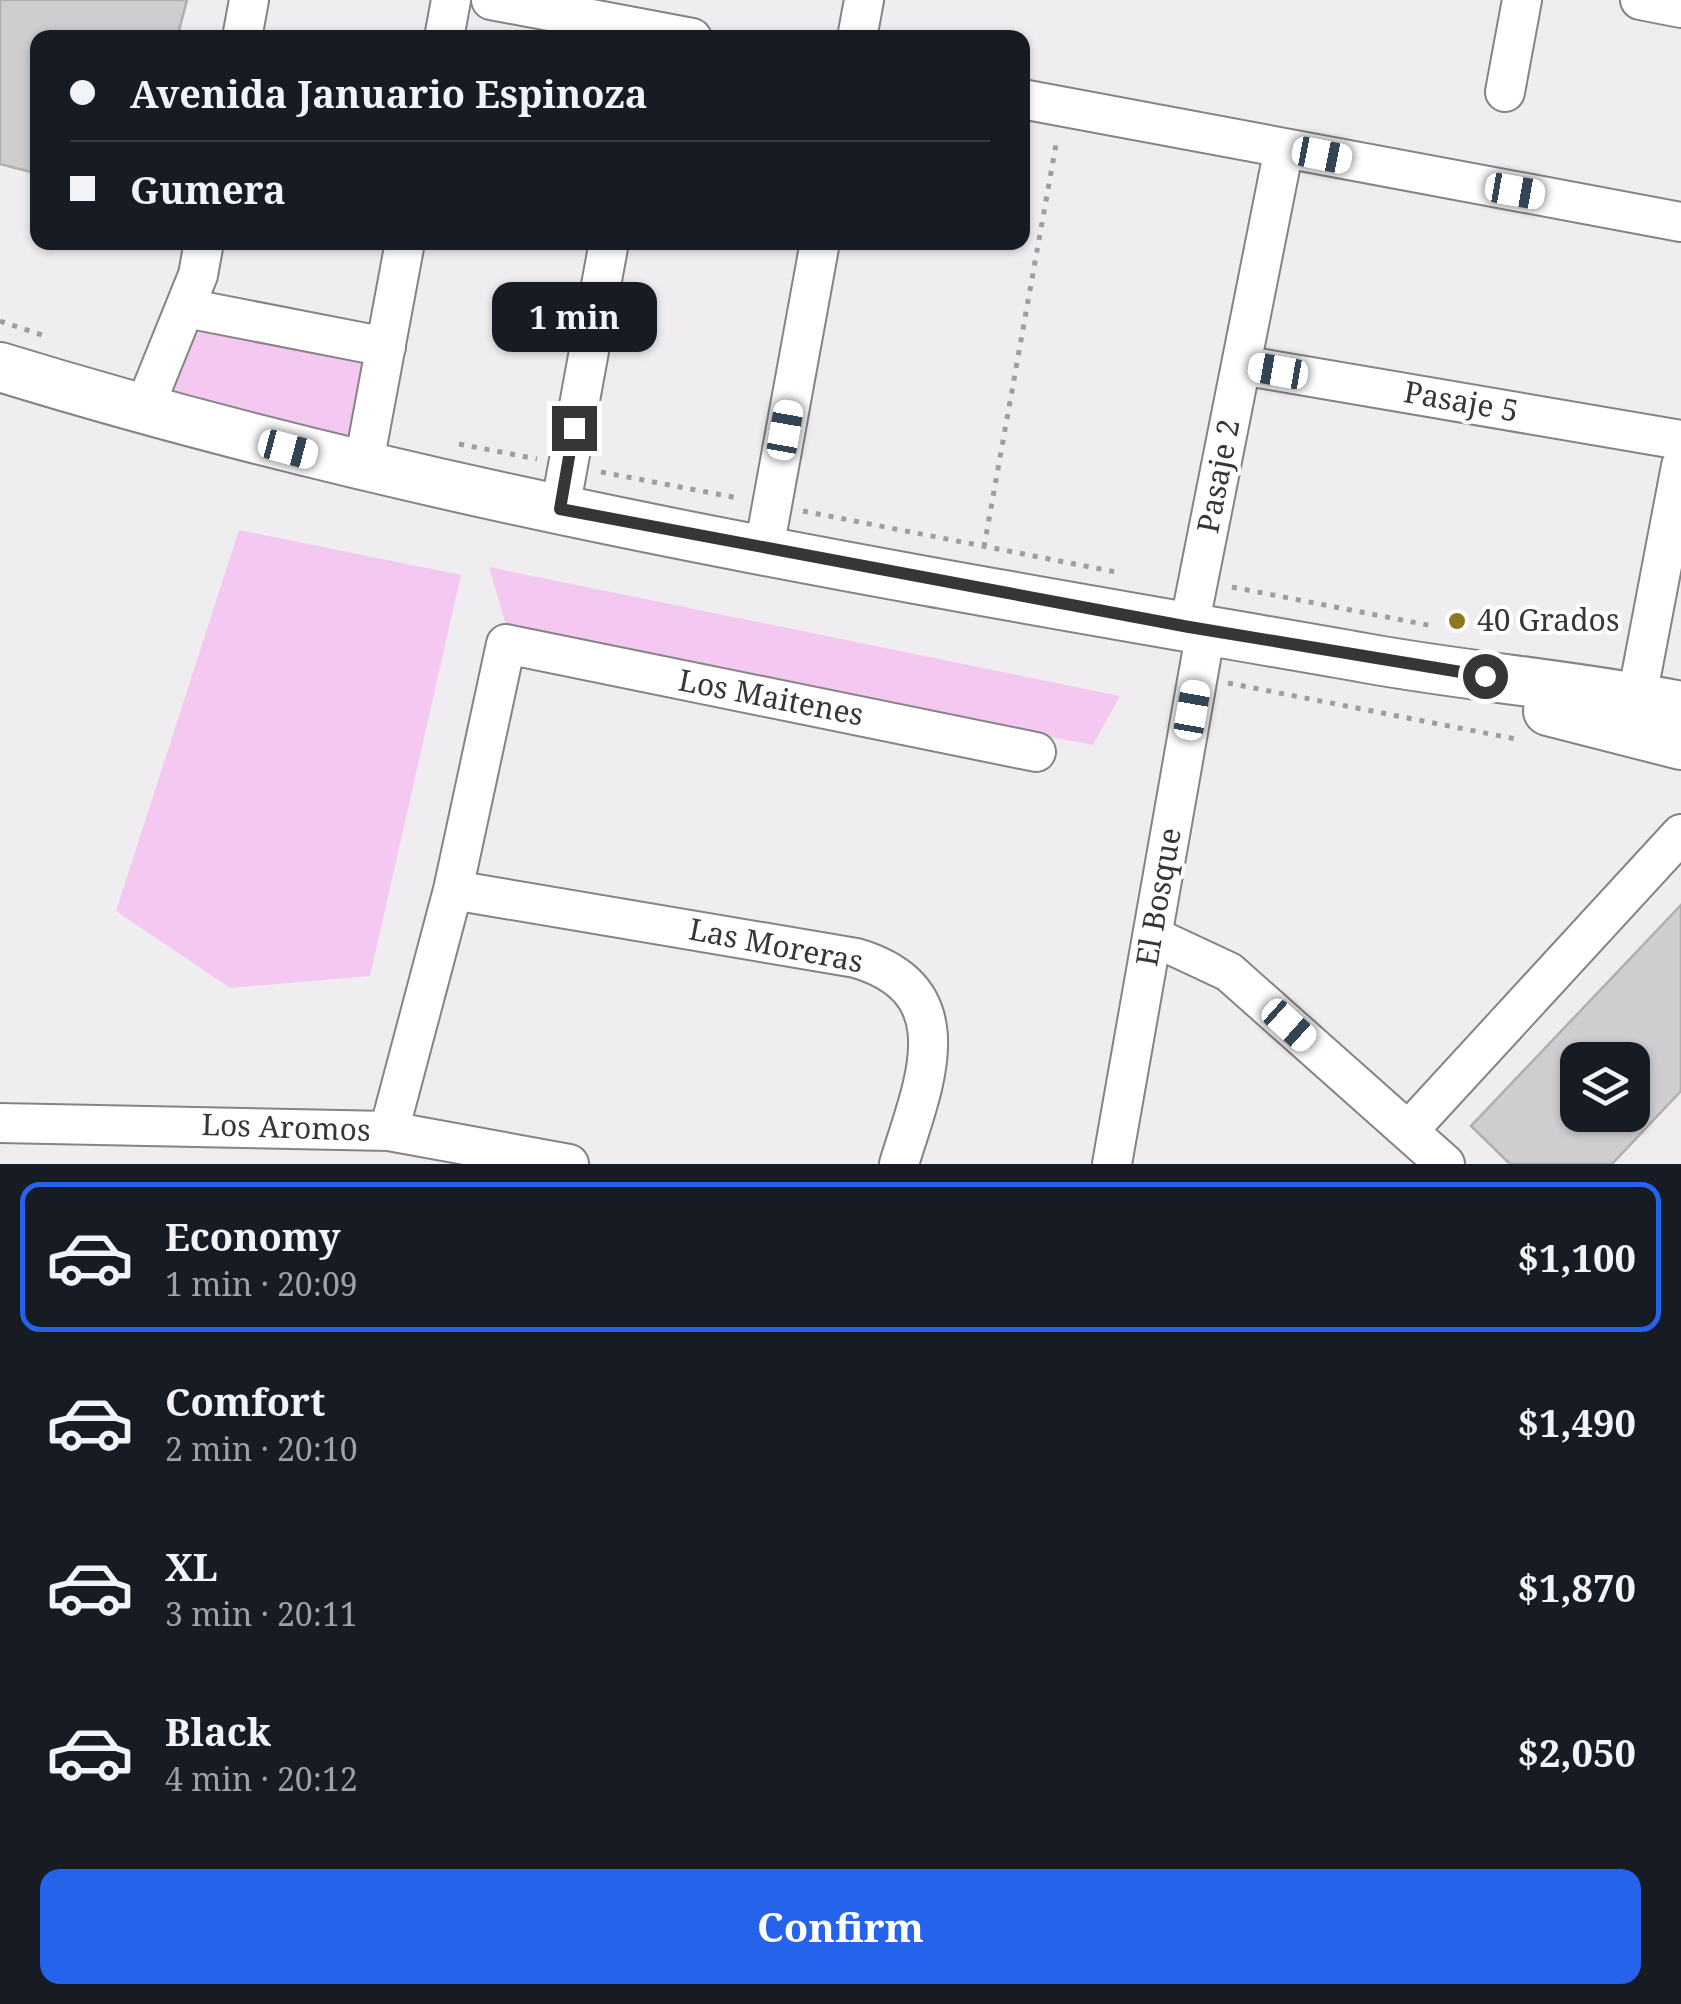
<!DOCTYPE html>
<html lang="en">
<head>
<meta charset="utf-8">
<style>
	body { margin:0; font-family:"Noto Serif",serif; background:#20242c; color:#f1f3f6; height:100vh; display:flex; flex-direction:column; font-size:38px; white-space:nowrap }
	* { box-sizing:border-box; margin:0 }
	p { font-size:32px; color:#9ea1a6 }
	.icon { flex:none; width:55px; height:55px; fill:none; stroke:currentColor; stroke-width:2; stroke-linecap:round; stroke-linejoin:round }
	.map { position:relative; height:1164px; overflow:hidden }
	.drawer { display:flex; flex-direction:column; background:#171b24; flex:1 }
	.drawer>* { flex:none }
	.banner { position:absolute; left:30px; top:30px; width:1000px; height:220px; border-radius:20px; box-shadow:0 2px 8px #0004; display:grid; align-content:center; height:220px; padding:0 40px; background:#171b24 }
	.controls { position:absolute; left:1560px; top:1042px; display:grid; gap:20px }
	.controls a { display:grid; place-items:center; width:90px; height:90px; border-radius:20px; background:#171b24; box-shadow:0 2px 8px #0004; font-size:50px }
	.end { position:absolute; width:45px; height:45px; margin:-22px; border:12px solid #373637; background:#fff; box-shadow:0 0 0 5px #fff }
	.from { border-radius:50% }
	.bubble { position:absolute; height:70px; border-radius:20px; background:#171b24; box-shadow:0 2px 8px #0004; font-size:32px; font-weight:700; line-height:70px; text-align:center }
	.car { position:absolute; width:30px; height:60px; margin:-30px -15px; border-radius:12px; box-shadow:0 0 8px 2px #0007; background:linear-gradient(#fff 24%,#345 0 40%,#fff 0 76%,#345 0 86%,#fff 0) }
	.banner b { display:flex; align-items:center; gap:35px; height:95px; font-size:38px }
	.banner b+b { border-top:2px solid #363941 }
	.banner i { width:25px; height:25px; background:#f1f3f6 }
	ul { padding:18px 0 0; list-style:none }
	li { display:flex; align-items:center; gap:30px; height:150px; margin:0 20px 15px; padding:0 20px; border:5px solid transparent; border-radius:20px }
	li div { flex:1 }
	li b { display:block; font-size:38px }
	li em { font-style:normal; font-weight:700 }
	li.current { border-color:#2563eb }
	li>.icon { width:90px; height:90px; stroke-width:1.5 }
	.button { display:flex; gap:20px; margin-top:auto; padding:20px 40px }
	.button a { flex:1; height:115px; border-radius:20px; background:#2563eb; color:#fff; font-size:40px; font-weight:700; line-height:115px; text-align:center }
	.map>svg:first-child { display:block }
</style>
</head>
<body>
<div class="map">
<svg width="1681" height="1164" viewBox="0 0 1681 1164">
	<rect width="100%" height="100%" fill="#efedef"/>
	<path fill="#f5c8f1" d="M193 316 376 355 351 455 153 403Z
		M239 530 461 575 370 976 230 988 116 911Z
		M489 567 1120 696 1093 745 508 632Z"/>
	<path fill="#cfcdcf" stroke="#b1aeb0" stroke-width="2.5" fill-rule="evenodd" d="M0 0H187L177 38H38V174L0 164Z
		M1681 905V1091L1612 1164H1510L1471 1126ZM1578 1060H1632V1115H1578Z"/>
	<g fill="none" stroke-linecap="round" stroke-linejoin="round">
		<defs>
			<path id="minor" d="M491 0 692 38
				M1640 0 1681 8
				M242 38 249 0
				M444 38 451 0
				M857 38 864 0
				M1505 92 1522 0
				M1022 99 1681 222
				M186 308 386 347
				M1241 365 1681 440
				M143 411 198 275 204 242
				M363 468 405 242
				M560 509 609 242
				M764 549 820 242
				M1189 627 1284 148
				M1637 697 1681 466
				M453 890 856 958C967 991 923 1085 899 1164
				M1152 936 1229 972 1445 1164
				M0 1123 389 1131 569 1164
				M389 1131 453 890 506 644 1036 752
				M1408 1131 1681 834
				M1112 1164 1206 630"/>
			<path id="major" d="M0 367C445 504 907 578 1365 658 1470 677 1577 685 1681 706
				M1548 711 1681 745"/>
		</defs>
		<use href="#minor" stroke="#858385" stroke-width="42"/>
		<use href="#major" stroke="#858385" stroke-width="52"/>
		<path stroke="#9f9d9f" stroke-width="5" stroke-dasharray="5 8" stroke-linecap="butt" d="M0 321 42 335
			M459 444 537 459
			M601 472 738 498
			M803 511 1116 572
			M984 547 1057 139
			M1232 587 1433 626
			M1228 683 1521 740"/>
		<use href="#minor" stroke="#fff" stroke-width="38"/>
		<use href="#major" stroke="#fff" stroke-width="48"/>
	</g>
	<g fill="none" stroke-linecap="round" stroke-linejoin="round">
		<path stroke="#373637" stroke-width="12" d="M574 428 560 509 1189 627 1485 676"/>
	</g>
	<circle fill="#8b791e" stroke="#fff" stroke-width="4" cx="1457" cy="621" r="10"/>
	<g text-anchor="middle" stroke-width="8" stroke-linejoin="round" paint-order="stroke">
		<g font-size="30" fill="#373637" stroke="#fff">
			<text transform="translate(1461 402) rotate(10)" y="10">Pasaje 5</text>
			<text transform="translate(1219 476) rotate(-79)" y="10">Pasaje 2</text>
			<text transform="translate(771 698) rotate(11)" y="10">Los Maitenes</text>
			<text transform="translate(1159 897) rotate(-80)" y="10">El Bosque</text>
			<text transform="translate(776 946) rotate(11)" y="10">Las Moreras</text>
			<text transform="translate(286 1128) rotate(2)" y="10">Los Aromos</text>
		</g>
		<g font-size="30" fill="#373637" stroke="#fff" text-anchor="start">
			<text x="1477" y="631">40 Grados</text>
		</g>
	</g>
</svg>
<div class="controls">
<a><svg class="icon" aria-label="layers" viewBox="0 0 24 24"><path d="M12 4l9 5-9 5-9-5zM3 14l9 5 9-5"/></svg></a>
</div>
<i class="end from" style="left:1485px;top:676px"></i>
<i class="end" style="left:574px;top:428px"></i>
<div class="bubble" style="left:492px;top:282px;width:165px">1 min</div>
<i class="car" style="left:1322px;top:155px;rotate:101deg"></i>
<i class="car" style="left:1515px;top:191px;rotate:100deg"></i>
<i class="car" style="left:1278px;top:371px;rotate:280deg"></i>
<i class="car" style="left:785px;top:430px;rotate:10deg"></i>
<i class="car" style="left:288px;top:449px;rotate:105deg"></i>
<i class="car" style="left:1192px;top:710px;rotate:10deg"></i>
<i class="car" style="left:1289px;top:1025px;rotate:132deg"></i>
<div class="banner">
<b><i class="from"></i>Avenida Januario Espinoza</b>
<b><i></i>Gumera</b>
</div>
</div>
<section class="drawer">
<ul>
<li class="current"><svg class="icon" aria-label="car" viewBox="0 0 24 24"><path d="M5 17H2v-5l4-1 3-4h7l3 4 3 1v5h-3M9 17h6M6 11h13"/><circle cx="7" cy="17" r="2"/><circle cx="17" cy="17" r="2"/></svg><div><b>Economy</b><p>1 min · 20:09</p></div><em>$1,100</em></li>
<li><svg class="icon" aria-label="car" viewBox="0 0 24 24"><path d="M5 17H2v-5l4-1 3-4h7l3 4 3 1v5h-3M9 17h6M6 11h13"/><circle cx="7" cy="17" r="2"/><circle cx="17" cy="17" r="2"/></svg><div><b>Comfort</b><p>2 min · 20:10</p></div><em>$1,490</em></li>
<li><svg class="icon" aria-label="car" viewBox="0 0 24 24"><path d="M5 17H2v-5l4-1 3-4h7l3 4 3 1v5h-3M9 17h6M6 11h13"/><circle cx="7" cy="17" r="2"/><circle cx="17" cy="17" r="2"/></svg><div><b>XL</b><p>3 min · 20:11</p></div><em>$1,870</em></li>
<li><svg class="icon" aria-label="car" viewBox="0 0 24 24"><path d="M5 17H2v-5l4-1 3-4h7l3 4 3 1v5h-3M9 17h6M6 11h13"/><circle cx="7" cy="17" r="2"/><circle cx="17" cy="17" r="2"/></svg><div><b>Black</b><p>4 min · 20:12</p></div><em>$2,050</em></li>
</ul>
<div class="button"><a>Confirm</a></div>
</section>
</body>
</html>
